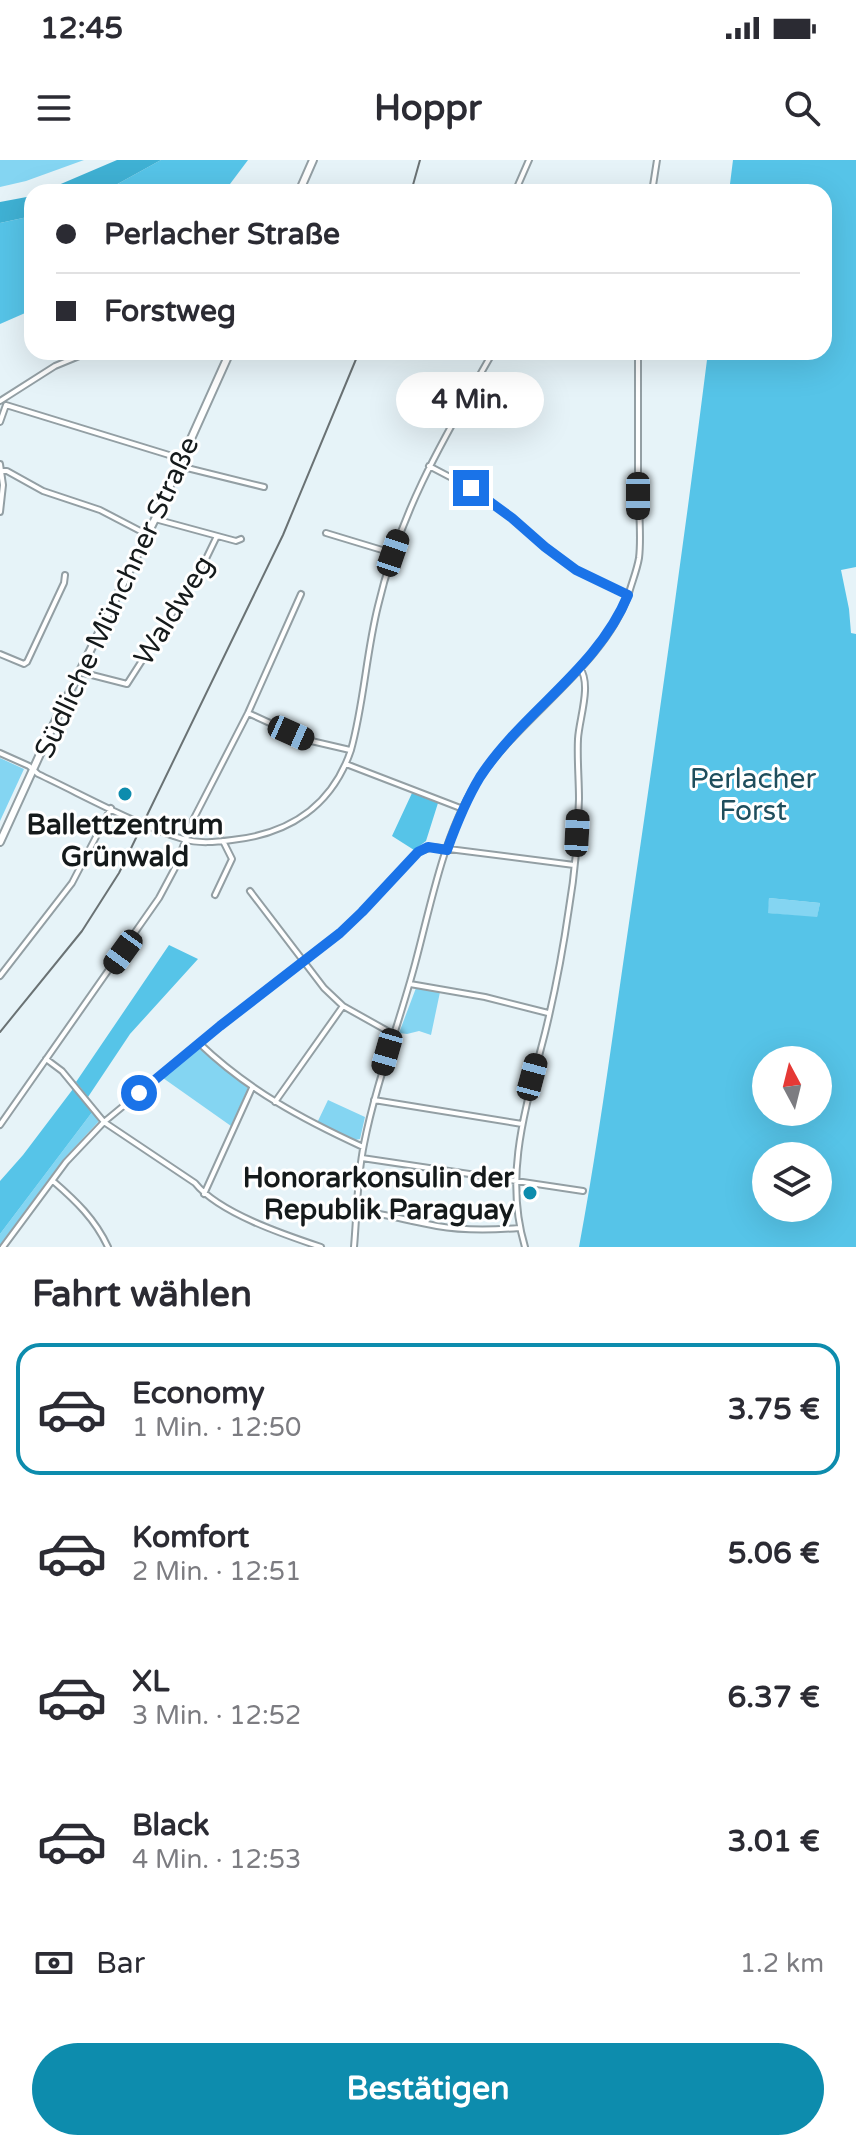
<!DOCTYPE html>
<html lang="de">
<head>
<meta charset="utf-8">
<style>
	body { margin:0; font-family:"Varela Round",sans-serif; background:#f2f2f3; color:#2b2b33; height:100vh; display:flex; flex-direction:column; font-size:30px; white-space:nowrap }
	* { box-sizing:border-box; margin:0 }
	p { font-size:26px; color:#7c7c81 }
	.icon { flex:none; width:44px; height:44px; fill:none; stroke:currentColor; stroke-width:2; stroke-linecap:round; stroke-linejoin:round }
	.map { position:relative; height:1087px; overflow:hidden }
	.side { display:flex; flex-direction:column; background:#fff; flex:1 }
	.side>* { flex:none }
	.top-card { position:absolute; left:24px; top:24px; width:808px; height:176px; border-radius:24px; box-shadow:0 8px 32px #0002; display:grid; align-content:center; height:176px; padding:0 32px; background:#fff }
	.needle { width:52px; rotate:353deg }
	.fabs { position:absolute; left:752px; top:886px; display:grid; gap:16px }
	.fabs a { display:grid; place-items:center; width:80px; height:80px; border-radius:50%; background:#fff; box-shadow:0 8px 32px #0002; font-size:40px }
	.end { position:absolute; width:36px; height:36px; margin:-18px; border:10px solid #1a73e8; background:#fff; box-shadow:0 0 0 4px #fff }
	.from { border-radius:50% }
	.bubble { position:absolute; height:56px; border-radius:28px; background:#fff; box-shadow:0 8px 32px #0002; font-size:26px; font-weight:700; line-height:56px; text-align:center }
	.car { position:absolute; width:24px; height:48px; margin:-24px -12px; border-radius:10px; box-shadow:0 0 6px 2px #0007; background:linear-gradient(#222 24%,#8ab4d8 0 40%,#222 0 76%,#8ab4d8 0 86%,#222 0) }
	.top-card b { display:flex; align-items:center; gap:28px; height:76px; font-size:30px }
	.top-card b+b { border-top:2px solid #e1e1e2 }
	.top-card i { width:20px; height:20px; background:#2b2b33 }
	ul { padding:0; list-style:none }
	li { display:flex; align-items:center; gap:24px; height:132px; margin:0 16px 12px; padding:0 16px; border:4px solid transparent; border-radius:24px }
	li div { flex:1 }
	li b { display:block; font-size:30px }
	li em { font-style:normal; font-weight:700 }
	li.on { border-color:#0d8cad }
	li>.icon { width:72px; height:72px; stroke-width:1.5 }
	h2 { padding:0 32px; font-size:36px; line-height:96px }
	.pay { display:flex; align-items:center; gap:20px; height:88px; padding:0 32px; font-size:30px }
	.pay p { margin-inline-start:auto }
	.primary-button { display:flex; gap:16px; margin-top:auto; padding:16px 32px }
	.primary-button a { flex:1; height:92px; border-radius:48px; background:#0d8cad; color:#fff; font-size:32px; font-weight:700; line-height:92px; text-align:center }
	.status { display:flex; justify-content:space-between; align-items:center; height:56px; padding:0 40px; background:#fff; direction:ltr }
	.status svg { height:22px; fill:currentColor }
	header { display:flex; justify-content:space-between; align-items:center; height:104px; padding:0 32px; background:#fff; font-size:36px; font-weight:700 }
	.map>svg:first-child { display:block }
</style>
</head>
<body>
<div class="status"><b>12:45</b><svg viewBox="0 0 49 12"><path d="M0 12V9h3v3zM5 12V6h3v6zM10 12V3h3v9zM15 12V0h3v12zM26 1h20v11H26zM47 4h2v5h-2z"/></svg></div>
<header><svg class="icon" aria-label="menu" viewBox="0 0 24 24"><path d="M4 6h16M4 12h16M4 18h16"/></svg>Hoppr<svg class="icon" aria-label="search" viewBox="0 0 24 24"><circle cx="10" cy="10" r="6"/><path d="M15 15l6 6"/></svg></header>
<div class="map">
<svg width="856" height="1087" viewBox="0 0 856 1087">
	<rect width="100%" height="100%" fill="#e6f3f8"/>
	<path fill="#84d5f2" d="M0 0H84L26 21 0 27Z
		M0 598 24 609 0 661Z
		M769 738 820 743 817 758 767 753Z
		M416 828 440 832 431 875 419 871 407 874 399 873Z
		M200 888 248 928 231 966 163 918Z
		M328 940 365 957 360 979 355 980 317 963Z
		M93 951 100 960 63 1000 0 1085V1074Z"/>
	<path fill="#56c4e8" fill-rule="evenodd" d="M161 0H248L224 32H103Z
		M733 0H856V407L841 410 849 449 851 473 856 474V1087H579C599 980 613 871 629 763 657 573 684 383 708 192H824V32H729ZM769 738 820 743 817 757 768 753ZM766 900H818V952H766ZM766 996H818V1048H766Z
		M32 56V150L0 164V63Z
		M412 633 438 643 426 681 414 690 392 676Z
		M169 785 198 799 130 874 88 937 76 922Z
		M73 929 93 951 0 1074V1021L23 995Z"/>
	<path fill="#3fb1d4" d="M117 0H161L103 32H42Z
		M32 36V56L0 63V42Z"/>
	<g fill="none" stroke-linecap="round" stroke-linejoin="round">
		<defs>
			<path id="street" d="M515 32 529 0
				M652 32 657 0
				M0 241 55 206 89 192
				M6 245 182 299
				M0 262 6 245
				M0 304 3 325 0 352
				M179 306 264 327
				M429 306 471 328 512 358 545 387 576 410 628 435
				M1 311H7L43 331 100 350 148 375
				M155 359 236 381 241 379
				M326 373 392 393
				M0 494 24 504 27 502 64 423 65 415
				M80 512 127 524 202 407 217 376
				M248 553 307 580 350 590
				M0 593 29 606 38 614C83 635 136 665 183 679 199 684 216 682 232 680 289 674 332 646 351 590 364 543 366 494 378 446 400 351 445 276 493 192
				M346 604 463 649
				M250 731 324 828 343 846 393 874
				M215 735 232 699 223 681
				M0 816 72 723 111 648
				M410 824 485 837 548 853
				M199 883C248 930 302 959 363 987
				M46 899 62 911 104 962 195 1023C219 1053 285 1075 321 1087
				M374 940 522 964
				M275 942 343 846
				M0 965 159 738 175 708 193 660 248 553 301 434
				M362 998 583 1031
				M53 1021C76 1041 95 1059 108 1087
				M204 1034 252 928
				M357 1050C384 1054 410 1061 437 1066 465 1071 492 1070 519 1068
				M3 1087 66 1002 104 962 220 866 340 773 362 752 418 692 433 687 574 705
				M354 1087C357 1053 357 1018 364 984 376 923 399 864 415 804 432 741 444 670 481 616 523 555 606 503 629 433 632 422 637 410 639 398 642 374 638 344 638 319 638 277 638 234 638 192
				M525 1087C503 1014 527 944 545 873 555 832 563 790 569 748 575 713 578 675 579 639 579 619 577 599 578 579 579 559 592 525 580 508"/>
			<path id="secondary" d="M299 32 313 0
				M0 682 51 570 155 359 230 192"/>
		</defs>
		<use href="#street" stroke="#939fa4" stroke-width="8"/>
		<use href="#secondary" stroke="#939fa4" stroke-width="10"/>
		<use href="#street" stroke="#fff" stroke-width="4"/>
		<use href="#secondary" stroke="#fff" stroke-width="6"/>
		<path stroke="#6a7274" stroke-width="2" d="M411 32 420 0
			M0 872 82 771 119 713 283 375 359 192"/>
	</g>
	<g fill="none" stroke-linecap="round" stroke-linejoin="round">
		<path stroke="#1a73e8" stroke-width="10" d="M139 933 220 866 340 773 362 752 418 692 428 687 447 690C456 665 466 640 480 617 523 551 597 510 628 435L576 410 545 387 512 358 471 328"/>
	</g>
	<g fill="#0d8cad" stroke="#fff" stroke-width="3">
		<circle cx="125" cy="634" r="8"/>
		<circle cx="530" cy="1033" r="8"/>
	</g>
	<g text-anchor="middle" stroke-width="6" stroke-linejoin="round" paint-order="stroke">
		<g font-size="28" fill="#151a1b" stroke="#fff">
			<text transform="translate(116 437) rotate(-65)" y="10">Südliche Münchner Straße</text>
			<text transform="translate(173 450) rotate(-58)" y="10">Waldweg</text>
		</g>
		<g font-size="28" fill="#1f4e5d" stroke="#fff">
			<text x="753" y="628">Perlacher<tspan x="753" dy="32">Forst</tspan></text>
		</g>
		<g font-size="28" font-weight="bold" fill="#151a1b" stroke="#fff">
			<text x="125" y="674">Ballettzentrum<tspan x="125" dy="32">Grünwald</tspan></text>
			<text x="514" y="1027" text-anchor="end">Honorarkonsulin der<tspan x="514" dy="32">Republik Paraguay</tspan></text>
		</g>
	</g>
</svg>
<div class="fabs">
<a><svg class="needle" viewBox="-14 -14 28 28"><path d="M0-13l5 13h-10z" fill="#e53935"/><path d="M0 13l5-13h-10z" fill="#7c7c81"/></svg></a>
<a><svg class="icon" aria-label="layers" viewBox="0 0 24 24"><path d="M12 4l9 5-9 5-9-5zM3 14l9 5 9-5"/></svg></a>
</div>
<i class="end from" style="left:139px;top:933px"></i>
<i class="end" style="left:471px;top:328px"></i>
<div class="bubble" style="left:396px;top:212px;width:148px">4 Min.</div>
<i class="car" style="left:638px;top:336px;rotate:180deg"></i>
<i class="car" style="left:393px;top:393px;rotate:19deg"></i>
<i class="car" style="left:291px;top:573px;rotate:114deg"></i>
<i class="car" style="left:577px;top:673px;rotate:3deg"></i>
<i class="car" style="left:123px;top:792px;rotate:216deg"></i>
<i class="car" style="left:387px;top:892px;rotate:196deg"></i>
<i class="car" style="left:532px;top:917px;rotate:15deg"></i>
<div class="top-card">
<b><i class="from"></i>Perlacher Straße</b>
<b><i></i>Forstweg</b>
</div>
</div>
<section class="side">
<h2>Fahrt wählen</h2>
<ul>
<li class="on"><svg class="icon" aria-label="car" viewBox="0 0 24 24"><path d="M5 17H2v-5l4-1 3-4h7l3 4 3 1v5h-3M9 17h6M6 11h13"/><circle cx="7" cy="17" r="2"/><circle cx="17" cy="17" r="2"/></svg><div><b>Economy</b><p>1 Min. · 12:50</p></div><em>3.75 €</em></li>
<li><svg class="icon" aria-label="car" viewBox="0 0 24 24"><path d="M5 17H2v-5l4-1 3-4h7l3 4 3 1v5h-3M9 17h6M6 11h13"/><circle cx="7" cy="17" r="2"/><circle cx="17" cy="17" r="2"/></svg><div><b>Komfort</b><p>2 Min. · 12:51</p></div><em>5.06 €</em></li>
<li><svg class="icon" aria-label="car" viewBox="0 0 24 24"><path d="M5 17H2v-5l4-1 3-4h7l3 4 3 1v5h-3M9 17h6M6 11h13"/><circle cx="7" cy="17" r="2"/><circle cx="17" cy="17" r="2"/></svg><div><b>XL</b><p>3 Min. · 12:52</p></div><em>6.37 €</em></li>
<li><svg class="icon" aria-label="car" viewBox="0 0 24 24"><path d="M5 17H2v-5l4-1 3-4h7l3 4 3 1v5h-3M9 17h6M6 11h13"/><circle cx="7" cy="17" r="2"/><circle cx="17" cy="17" r="2"/></svg><div><b>Black</b><p>4 Min. · 12:53</p></div><em>3.01 €</em></li>
</ul>
<div class="pay"><svg class="icon" aria-label="cash" viewBox="0 0 24 24"><path d="M3 7h18v10H3z"/><circle cx="12" cy="12" r="2"/></svg>Bar<p>1.2 km</p></div>
<div class="primary-button"><a>Bestätigen</a></div>
</section>
</body>
</html>
